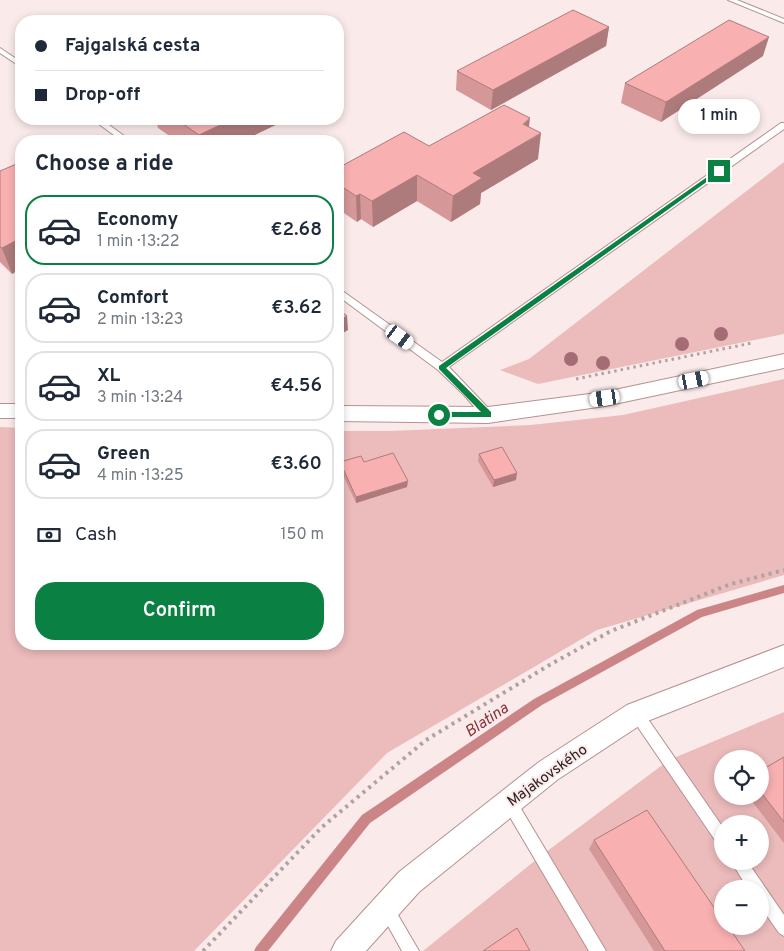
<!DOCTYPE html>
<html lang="en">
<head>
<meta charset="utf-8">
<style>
	body { margin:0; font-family:Overpass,sans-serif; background:#f6f6f7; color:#1f2937; height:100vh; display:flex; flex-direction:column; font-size:19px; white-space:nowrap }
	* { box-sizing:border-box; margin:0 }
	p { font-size:16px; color:#747a83 }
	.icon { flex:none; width:28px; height:28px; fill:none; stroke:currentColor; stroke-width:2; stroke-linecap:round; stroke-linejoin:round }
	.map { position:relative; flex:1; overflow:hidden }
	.drawer { position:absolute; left:15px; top:135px; width:329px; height:515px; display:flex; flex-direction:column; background:#fff; border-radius:20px; box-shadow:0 2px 8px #0003 }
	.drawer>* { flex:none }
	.top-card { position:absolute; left:15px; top:15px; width:329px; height:110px; border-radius:20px; box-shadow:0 2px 8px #0003; display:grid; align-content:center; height:110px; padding:0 20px; background:#fff }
	.controls { position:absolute; left:714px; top:750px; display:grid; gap:10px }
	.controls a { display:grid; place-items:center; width:55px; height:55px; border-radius:50%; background:#fff; box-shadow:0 2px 8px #0003; font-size:25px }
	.end { position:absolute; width:22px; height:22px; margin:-11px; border:6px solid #0b8043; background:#fff; box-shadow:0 0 0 2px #fff }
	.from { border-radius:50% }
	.bubble { position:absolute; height:35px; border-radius:18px; background:#fff; box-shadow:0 2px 8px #0003; font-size:16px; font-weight:600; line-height:35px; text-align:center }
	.car { position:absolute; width:15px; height:30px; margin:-15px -8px; border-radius:6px; box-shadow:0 0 4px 1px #0007; background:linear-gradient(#fff 24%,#345 0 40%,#fff 0 76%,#345 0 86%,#fff 0) }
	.top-card b { display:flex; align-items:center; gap:18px; height:48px; font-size:19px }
	.top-card b+b { border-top:1px solid #e0e1e3 }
	.top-card i { width:12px; height:12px; background:#1f2937 }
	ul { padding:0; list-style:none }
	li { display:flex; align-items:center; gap:15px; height:70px; margin:0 10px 8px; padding:0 10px; border:2px solid #e0e1e3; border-radius:20px }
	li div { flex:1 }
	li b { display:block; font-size:19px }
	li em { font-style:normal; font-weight:600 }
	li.active { border-color:#0b8043 }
	li>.icon { width:45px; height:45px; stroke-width:1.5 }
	h2 { padding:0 20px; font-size:22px; line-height:60px }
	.pay { display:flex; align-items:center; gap:12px; height:55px; padding:0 20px; font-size:19px }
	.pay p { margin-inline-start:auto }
	.action { display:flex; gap:10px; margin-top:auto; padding:10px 20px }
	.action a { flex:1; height:58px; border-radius:20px; background:#0b8043; color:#fff; font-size:20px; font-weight:600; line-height:58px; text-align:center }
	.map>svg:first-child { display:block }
</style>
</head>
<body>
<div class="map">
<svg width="784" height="951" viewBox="0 0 784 951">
	<rect width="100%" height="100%" fill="#faeaea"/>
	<path fill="#ecbbbc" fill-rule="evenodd" d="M784 162V334L538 384 500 370 529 359Z
		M784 379V575L597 630 387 753 194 951H0V427L21 428V644H338V431H390L531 425 623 415Z
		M784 712V951H423L542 855 669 760ZM722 759H760V796H722ZM722 824H760V861H722ZM722 889H760V926H722Z"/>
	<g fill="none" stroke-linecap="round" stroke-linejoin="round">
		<path fill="#cb8586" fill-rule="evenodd" d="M784 585V593L702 617 542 705 370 823 268 951H254L256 947 362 815 534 699 697 610Z"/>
		<defs>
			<path id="service" d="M728 0H737L784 19V23Z
				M0 48 21 62V67L0 53Z
				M92 119H101L131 141H122Z
				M781 123H784V129L449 367 492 412 493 415 492 418H484L464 395 438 370 338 296V289L341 290 442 362Z
				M636 707 641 709 722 826V845L717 843 631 717 629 713 631 709Z
				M509 795 514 797 606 951H589L504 807 502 802 504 797Z
				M731 861H747L784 915V936L779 933 760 906V889H748Z
				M386 900 391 903 419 951H402L378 908 381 903Z"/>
			<path id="minor" d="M784 354V368L605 406 488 423 338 421V406L488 407 605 392Z
				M0 404H21V418H0Z
				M784 645V667L645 722 557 780 419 892 366 951H331L336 941 399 872 539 762 627 705Z"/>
		</defs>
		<use href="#service" stroke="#b69191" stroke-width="2"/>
		<use href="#minor" stroke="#b69191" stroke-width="2"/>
		<path stroke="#b1a2a2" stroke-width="3" stroke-dasharray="2.5 4" stroke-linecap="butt" d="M576 379 752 343"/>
		<path stroke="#b1a2a2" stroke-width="4" stroke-dasharray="3 4.5" stroke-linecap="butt" d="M203 951 322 827 426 740 551 664 611 631 731 584 784 570"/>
		<use href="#service" fill="#fff" fill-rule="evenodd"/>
		<use href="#minor" fill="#fff" fill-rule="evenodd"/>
	</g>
	<g fill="#a46d76">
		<circle cx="721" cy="334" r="7"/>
		<circle cx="682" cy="344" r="7"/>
		<circle cx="571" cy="359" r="7"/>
		<circle cx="603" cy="363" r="7"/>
	</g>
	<path fill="#d69798" d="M609 27 606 46 491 110 456 90 457 71Z
		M763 56 661 122 621 103 625 83Z
		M156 119H288L242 141H177L158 128Z
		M529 127 538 159 481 193 480 204 451 222 417 201 373 227 361 219 357 222 338 209V168Z
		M0 171 12 274 0 262Z
		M479 454 516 480 493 487 478 461Z
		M340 462H364L407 487 356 503 340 469Z
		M784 757V843L748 796H760V771Z
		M594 840 745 951H654L589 849Z"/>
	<path fill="#ae7b7c" d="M609 27 606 46 491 110 493 90Z
		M769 37 763 56 661 122 666 102Z
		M530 118 527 142 541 133 538 159 481 193 480 204 451 222 453 196 473 173Z
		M233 119H288L242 141H200L199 135Z
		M417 175V201L373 227 372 201Z
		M360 194 361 219 357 222 356 196Z
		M21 238V269L12 274 2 248Z
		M347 316 348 330 338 336V322Z
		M517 473 516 480 493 487 494 480Z
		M408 481 407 487 356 503V497Z"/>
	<path fill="#f9b0b1" stroke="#ae7b7c" d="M573 10 609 27 493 90 457 71Z
		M729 20 769 37 666 102 625 83Z
		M504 105 530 118 523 124 541 133 473 173 482 178 453 196 417 175 372 201 360 194 356 196 338 184V181L339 180 338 179V168L404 132 429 146Z
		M176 119H233L199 135Z
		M74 138 78 141H67Z
		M21 162V238L2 248 0 247V171Z
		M338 309 347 316 338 322Z
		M502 447 517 473 494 480 479 454Z
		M393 453 408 481 356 497 340 462 361 456 364 462Z
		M784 757V822L760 791V771Z
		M647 810 722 919V926H728L745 951H665L594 840Z
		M517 928 530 951H483Z"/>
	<path fill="#0b8043" d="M717 170 722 171 446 368 491 412V417H436L435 415 439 412H481L439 369V366Z"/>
	<g text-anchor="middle" stroke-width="4" stroke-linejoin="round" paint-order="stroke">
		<g font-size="15" fill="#2f2121" stroke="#faeaea">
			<text transform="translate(547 775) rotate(-36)" y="5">Majakovského</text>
		</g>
		<g font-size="16" font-style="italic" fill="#88333a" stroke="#faeaea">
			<text transform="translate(486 719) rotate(-34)" y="6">Blatina</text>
		</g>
	</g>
</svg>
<div class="controls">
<a><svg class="icon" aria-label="locate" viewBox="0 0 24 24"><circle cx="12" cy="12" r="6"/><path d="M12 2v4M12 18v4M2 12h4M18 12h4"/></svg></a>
<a>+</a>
<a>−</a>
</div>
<i class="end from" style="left:439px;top:415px"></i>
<i class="end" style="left:719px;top:171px"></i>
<div class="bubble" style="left:678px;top:99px;width:82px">1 min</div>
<i class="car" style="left:400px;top:337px;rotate:126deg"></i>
<i class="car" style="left:694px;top:380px;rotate:79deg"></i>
<i class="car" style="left:605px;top:398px;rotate:262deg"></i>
<div class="top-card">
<b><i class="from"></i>Fajgalská cesta</b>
<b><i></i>Drop-off</b>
</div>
<section class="drawer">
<h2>Choose a ride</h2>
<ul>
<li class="active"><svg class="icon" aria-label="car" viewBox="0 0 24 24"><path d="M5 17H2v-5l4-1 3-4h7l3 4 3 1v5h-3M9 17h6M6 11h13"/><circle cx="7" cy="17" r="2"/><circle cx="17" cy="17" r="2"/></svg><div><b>Economy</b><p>1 min · 13:22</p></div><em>€2.68</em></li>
<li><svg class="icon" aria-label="car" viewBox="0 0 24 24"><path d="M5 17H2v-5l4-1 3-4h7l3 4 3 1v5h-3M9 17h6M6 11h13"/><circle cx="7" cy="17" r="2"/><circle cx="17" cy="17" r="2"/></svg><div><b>Comfort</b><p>2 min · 13:23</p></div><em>€3.62</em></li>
<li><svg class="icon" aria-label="car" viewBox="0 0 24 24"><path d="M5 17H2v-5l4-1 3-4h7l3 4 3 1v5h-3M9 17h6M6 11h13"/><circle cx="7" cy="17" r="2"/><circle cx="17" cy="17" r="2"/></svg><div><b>XL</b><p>3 min · 13:24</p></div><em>€4.56</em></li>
<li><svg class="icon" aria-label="car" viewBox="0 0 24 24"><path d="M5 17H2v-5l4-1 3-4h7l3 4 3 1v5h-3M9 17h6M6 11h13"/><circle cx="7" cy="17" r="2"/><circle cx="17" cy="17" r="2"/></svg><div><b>Green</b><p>4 min · 13:25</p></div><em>€3.60</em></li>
</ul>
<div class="pay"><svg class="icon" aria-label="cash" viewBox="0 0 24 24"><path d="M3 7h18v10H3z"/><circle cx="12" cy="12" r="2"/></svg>Cash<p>150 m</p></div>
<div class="action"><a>Confirm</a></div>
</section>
</div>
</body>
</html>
